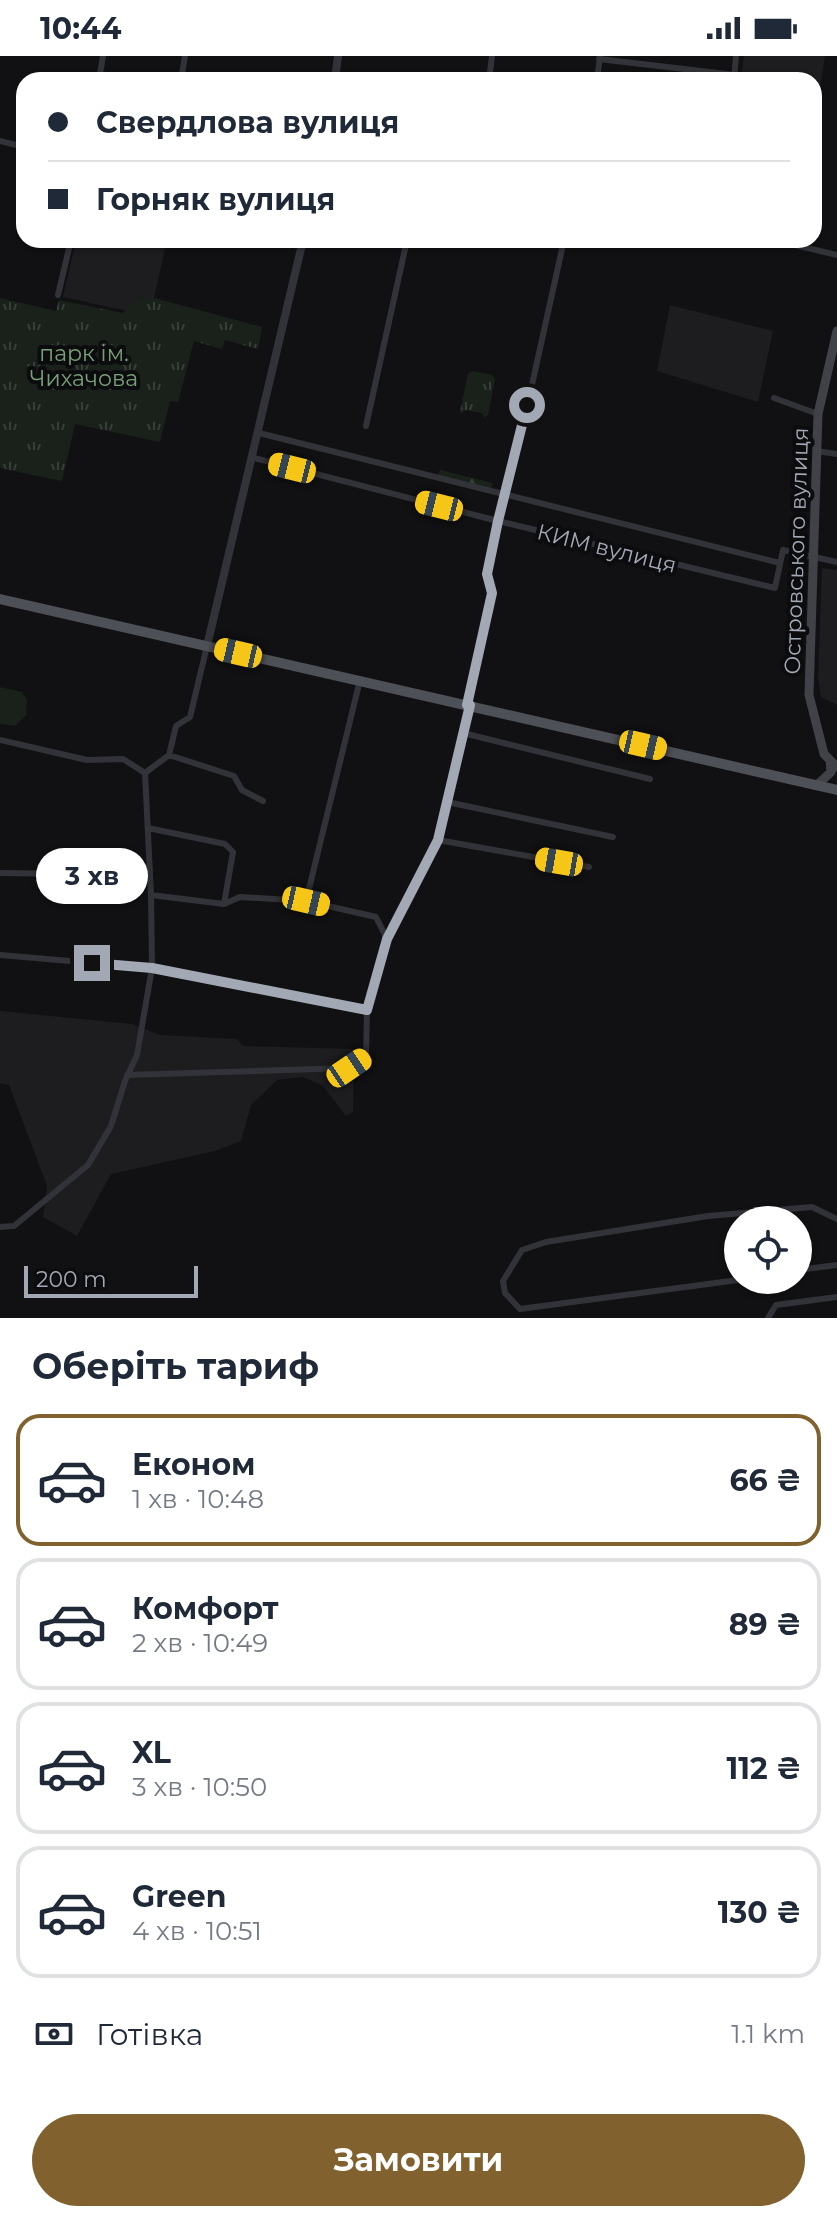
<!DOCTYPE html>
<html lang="uk">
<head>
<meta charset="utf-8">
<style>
	body { margin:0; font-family:Montserrat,sans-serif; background:#f6f6f7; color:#1f2937; height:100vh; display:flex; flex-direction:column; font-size:30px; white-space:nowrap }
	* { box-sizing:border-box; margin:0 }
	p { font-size:26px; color:#747a83 }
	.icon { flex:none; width:44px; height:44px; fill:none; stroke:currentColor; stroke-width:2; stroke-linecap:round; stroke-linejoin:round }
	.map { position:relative; height:1262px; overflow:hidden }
	.sheet { display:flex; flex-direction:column; background:#fff; flex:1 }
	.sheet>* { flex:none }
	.banner { position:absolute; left:16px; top:16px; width:806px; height:176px; border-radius:24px; box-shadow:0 2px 6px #0004; display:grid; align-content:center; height:176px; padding:0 32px; background:#fff }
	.controls { position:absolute; left:724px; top:1150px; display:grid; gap:16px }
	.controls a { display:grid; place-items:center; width:88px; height:88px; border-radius:50%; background:#fff; box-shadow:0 2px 6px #0004; font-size:40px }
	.scale { position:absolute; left:24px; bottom:20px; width:174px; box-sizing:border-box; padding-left:8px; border:4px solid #a2a8b4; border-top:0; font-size:22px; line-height:28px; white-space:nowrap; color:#a2a8b4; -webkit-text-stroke:6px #0c0c0e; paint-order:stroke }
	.end { position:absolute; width:36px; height:36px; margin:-18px; border:10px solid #a2a8b4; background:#111; box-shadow:0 0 0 4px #111 }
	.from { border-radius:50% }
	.bubble { position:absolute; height:56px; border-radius:28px; background:#fff; box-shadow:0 2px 6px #0004; font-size:26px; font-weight:700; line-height:56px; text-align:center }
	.car { position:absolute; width:24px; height:48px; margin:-24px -12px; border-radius:10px; box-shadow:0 0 6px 2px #0007; background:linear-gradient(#f5c518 24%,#345 0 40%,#f5c518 0 76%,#345 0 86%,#f5c518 0) }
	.banner b { display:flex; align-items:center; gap:28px; height:76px; font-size:30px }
	.banner b+b { border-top:2px solid #e0e1e3 }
	.banner i { width:20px; height:20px; background:#1f2937 }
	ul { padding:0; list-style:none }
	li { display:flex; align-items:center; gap:24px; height:132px; margin:0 16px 12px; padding:0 16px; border:4px solid #e0e1e3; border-radius:24px }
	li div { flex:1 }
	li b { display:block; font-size:30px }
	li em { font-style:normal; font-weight:700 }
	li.on { border-color:#81622e }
	li>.icon { width:72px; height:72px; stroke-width:1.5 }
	h2 { padding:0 32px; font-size:36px; line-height:96px }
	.pay { display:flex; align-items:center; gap:20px; height:88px; padding:0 32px; font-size:30px }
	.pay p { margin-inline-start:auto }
	.primary-button { display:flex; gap:16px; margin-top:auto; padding:16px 32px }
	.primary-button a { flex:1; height:92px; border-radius:48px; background:#81622e; color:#fff; font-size:32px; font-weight:700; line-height:92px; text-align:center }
	.status { display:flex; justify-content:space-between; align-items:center; height:56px; padding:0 40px; background:#fff; direction:ltr }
	.status svg { height:22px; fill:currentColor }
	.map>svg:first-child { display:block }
</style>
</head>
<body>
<div class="status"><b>10:44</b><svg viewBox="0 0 49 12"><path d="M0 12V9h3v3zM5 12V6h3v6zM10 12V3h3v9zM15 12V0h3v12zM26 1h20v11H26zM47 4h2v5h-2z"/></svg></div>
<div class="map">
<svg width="837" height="1262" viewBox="0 0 837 1262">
	<defs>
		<pattern id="forest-firs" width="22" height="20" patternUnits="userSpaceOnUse" patternTransform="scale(2)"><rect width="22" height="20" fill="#19211a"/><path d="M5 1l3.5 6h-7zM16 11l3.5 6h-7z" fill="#373e39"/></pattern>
		<pattern id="park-tufts" width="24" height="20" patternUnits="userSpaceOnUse" patternTransform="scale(2)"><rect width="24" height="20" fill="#19211a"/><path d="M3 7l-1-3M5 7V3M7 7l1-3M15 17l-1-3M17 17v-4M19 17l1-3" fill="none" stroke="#373e39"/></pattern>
	</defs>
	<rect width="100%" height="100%" fill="#111113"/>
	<path fill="#1d1d20" d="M744 0H825L814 72V24H741Z
		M76 184H167L150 260 63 241Z
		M670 249 773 275 758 346 657 315Z
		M822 512 837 514V649L821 641 818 621Z
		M0 955 132 968 160 979 237 983 243 990 354 993 353 1056 346 1060 323 1030 303 1021 277 1024 251 1049 241 1085 215 1095 111 1118 77 1180 43 1161 47 1130 9 1029 0 1027Z"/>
	<path fill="#19211a" d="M0 631 22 636 27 644 26 659 15 670 0 668Z"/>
	<path fill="url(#forest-firs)" d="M440 414 493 427 491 432 438 419Z"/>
	<path fill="url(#park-tufts)" d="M147 240 262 271 258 293 225 284 222 293 194 285 178 346 170 345 160 386 75 368 62 425 0 412V242L56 255 59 244 122 257Z
		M473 315 492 319 495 323 488 358 485 362 482 357 466 354 461 357 460 355 468 318Z"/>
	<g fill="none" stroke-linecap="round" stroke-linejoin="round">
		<path stroke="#323338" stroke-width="6" d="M599 3 735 19
			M99 24 103 0
			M181 24 185 0
			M489 24 492 0
			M597 24 600 0
			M734 24 736 0
			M0 85 24 91
			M774 184 837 199
			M58 239 71 184
			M774 342 818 358
			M366 370 407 184
			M259 377 780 507
			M816 395 837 398
			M254 402 498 465 775 532 783 494 837 506
			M207 590 190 661 176 670 169 699 145 717 151 839 224 848 240 841 306 845 376 861 387 883
			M467 649 492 537 487 518 498 465 522 374 564 184
			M463 677 650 723
			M0 684 87 704 123 703 145 717
			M169 699 234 720 242 734 263 745
			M447 746 613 781
			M148 772 225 788 233 796 224 848
			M438 784 589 811
			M0 817 150 819
			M306 845 360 624
			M0 899 152 912 367 954
			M127 1019 349 1012 366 1001 367 954 387 883 438 784 470 649
			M0 1171 14 1170 88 1109 111 1070 125 1025 137 999 152 912 151 839
			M798 1214 837 1209
			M738 1224 520 1253 505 1237 503 1225 522 1194 546 1186 708 1160 812 1151 837 1163
			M768 1262 776 1249 837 1241"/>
		<path stroke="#323338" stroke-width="8" d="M335 24 338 0
			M207 590 303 184"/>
		<path stroke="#404248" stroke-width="9" d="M837 275 818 358 809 639 824 698 837 711
			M817 729 831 716 830 704"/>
		<path stroke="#4e5057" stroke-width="10" d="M0 543 837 734"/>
	</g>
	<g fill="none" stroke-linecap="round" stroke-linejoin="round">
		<path stroke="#a2a8b4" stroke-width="10" d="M92 907 152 912 367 954 387 883 438 784 470 649H467L492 537 487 518 498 465 527 349"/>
	</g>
	<g text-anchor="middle" stroke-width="8" stroke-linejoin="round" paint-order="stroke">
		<g font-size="22" fill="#78a078" stroke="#0c0c0e">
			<text x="84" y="305">парк ім.<tspan x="84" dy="25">Чихачова</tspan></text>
		</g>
		<g font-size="22" fill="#a2a8b4" stroke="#0c0c0e">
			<text transform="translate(607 492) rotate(14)" y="8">КИМ вулиця</text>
			<text transform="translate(796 495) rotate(-88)" y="8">Островського вулиця</text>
		</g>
	</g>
</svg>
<div class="controls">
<a><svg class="icon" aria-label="locate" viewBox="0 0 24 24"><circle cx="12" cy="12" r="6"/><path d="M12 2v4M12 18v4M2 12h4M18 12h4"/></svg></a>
</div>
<div class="scale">200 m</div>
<i class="end from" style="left:527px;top:349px"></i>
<i class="end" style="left:92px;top:907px"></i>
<div class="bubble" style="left:36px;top:792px;width:112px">3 хв</div>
<i class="car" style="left:292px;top:412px;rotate:284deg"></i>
<i class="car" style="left:439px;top:450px;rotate:284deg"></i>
<i class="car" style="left:238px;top:597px;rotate:283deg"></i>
<i class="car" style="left:643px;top:689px;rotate:103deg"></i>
<i class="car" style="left:559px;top:806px;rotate:280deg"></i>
<i class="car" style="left:306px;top:845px;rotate:103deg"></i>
<i class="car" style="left:349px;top:1012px;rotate:56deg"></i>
<div class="banner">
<b><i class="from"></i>Свердлова вулиця</b>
<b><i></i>Горняк вулиця</b>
</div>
</div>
<section class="sheet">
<h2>Оберіть тариф</h2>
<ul>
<li class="on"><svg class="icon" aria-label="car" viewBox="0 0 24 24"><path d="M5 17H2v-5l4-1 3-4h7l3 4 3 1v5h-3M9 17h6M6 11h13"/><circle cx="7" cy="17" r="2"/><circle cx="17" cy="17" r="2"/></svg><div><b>Економ</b><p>1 хв · 10:48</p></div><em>66 ₴</em></li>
<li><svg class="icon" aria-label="car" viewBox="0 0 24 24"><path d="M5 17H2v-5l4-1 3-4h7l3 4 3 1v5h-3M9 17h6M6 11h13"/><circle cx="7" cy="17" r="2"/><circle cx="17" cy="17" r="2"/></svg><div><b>Комфорт</b><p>2 хв · 10:49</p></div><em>89 ₴</em></li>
<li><svg class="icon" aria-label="car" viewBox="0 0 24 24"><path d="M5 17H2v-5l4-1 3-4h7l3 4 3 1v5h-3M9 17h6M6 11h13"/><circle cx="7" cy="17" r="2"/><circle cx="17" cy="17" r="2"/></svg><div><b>XL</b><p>3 хв · 10:50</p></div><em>112 ₴</em></li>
<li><svg class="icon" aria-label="car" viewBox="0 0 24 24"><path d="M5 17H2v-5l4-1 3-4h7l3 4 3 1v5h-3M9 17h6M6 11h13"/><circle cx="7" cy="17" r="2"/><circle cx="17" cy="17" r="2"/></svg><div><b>Green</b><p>4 хв · 10:51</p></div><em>130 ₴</em></li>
</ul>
<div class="pay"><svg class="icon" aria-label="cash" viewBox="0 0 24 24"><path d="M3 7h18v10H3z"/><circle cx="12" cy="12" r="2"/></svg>Готівка<p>1.1 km</p></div>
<div class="primary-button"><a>Замовити</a></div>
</section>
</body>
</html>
